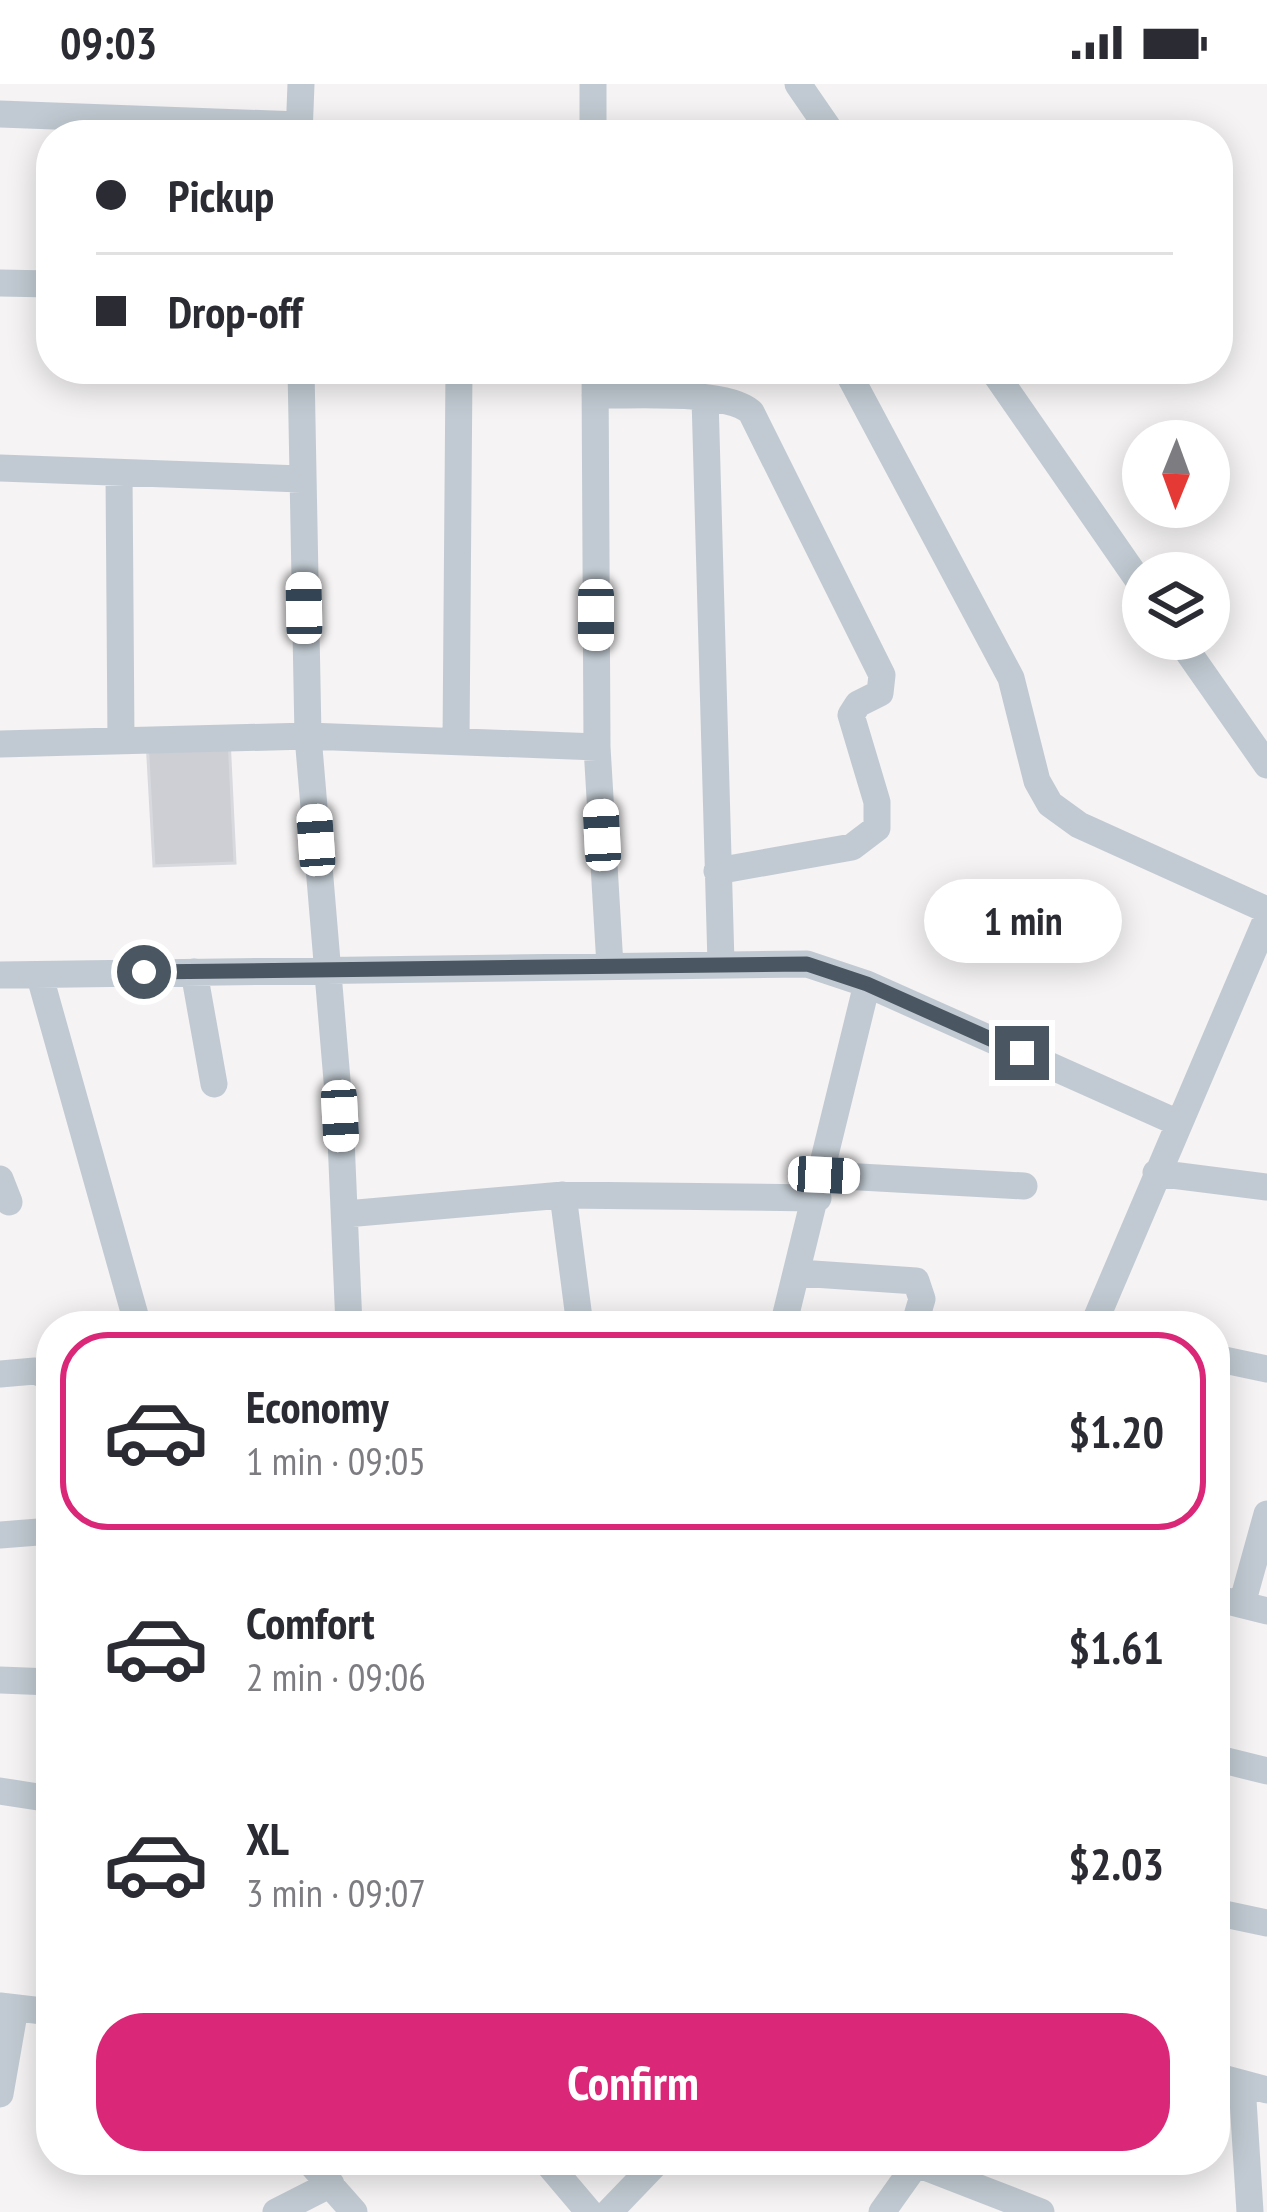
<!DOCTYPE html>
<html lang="en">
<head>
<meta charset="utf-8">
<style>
	body { margin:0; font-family:"PT Sans Narrow",sans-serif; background:#f7f7f7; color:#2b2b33; height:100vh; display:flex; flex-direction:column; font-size:45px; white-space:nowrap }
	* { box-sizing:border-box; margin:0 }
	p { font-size:39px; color:#7c7c81 }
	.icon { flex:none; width:66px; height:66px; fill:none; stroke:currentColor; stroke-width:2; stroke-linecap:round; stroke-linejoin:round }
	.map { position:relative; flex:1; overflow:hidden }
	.panel { position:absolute; left:36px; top:1227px; width:1194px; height:864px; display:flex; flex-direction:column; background:#fff; border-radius:48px; box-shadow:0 6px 30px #0003 }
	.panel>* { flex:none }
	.hud { position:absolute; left:36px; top:36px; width:1197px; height:264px; border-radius:48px; box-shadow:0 6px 30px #0003; display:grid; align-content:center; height:264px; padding:0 60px; background:#fff }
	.needle { width:78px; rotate:181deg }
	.controls { position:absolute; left:1122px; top:336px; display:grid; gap:24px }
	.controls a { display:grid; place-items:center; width:108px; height:108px; border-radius:50%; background:#fff; box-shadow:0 6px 30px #0003; font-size:60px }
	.end { position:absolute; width:54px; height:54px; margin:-27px; border:15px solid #4a5661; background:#fff; box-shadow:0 0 0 6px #fff }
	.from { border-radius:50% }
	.bubble { position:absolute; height:84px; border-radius:42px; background:#fff; box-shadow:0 6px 30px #0003; font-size:39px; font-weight:700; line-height:84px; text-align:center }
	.car { position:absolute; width:36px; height:72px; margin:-36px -18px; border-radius:15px; box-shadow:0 0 9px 3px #0007; background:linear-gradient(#fff 24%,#345 0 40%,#fff 0 76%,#345 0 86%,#fff 0) }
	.hud b { display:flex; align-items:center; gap:42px; height:114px; font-size:45px }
	.hud b+b { border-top:3px solid #e1e1e2 }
	.hud i { width:30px; height:30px; background:#2b2b33 }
	ul { padding:21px 0 0; list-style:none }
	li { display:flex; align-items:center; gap:36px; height:198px; margin:0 24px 18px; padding:0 36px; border:6px solid transparent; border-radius:48px }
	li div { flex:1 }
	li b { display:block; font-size:45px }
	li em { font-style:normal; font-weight:700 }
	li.current { border-color:#db2777 }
	li>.icon { width:108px; height:108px; stroke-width:1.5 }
	.button { display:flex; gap:24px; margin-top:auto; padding:24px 60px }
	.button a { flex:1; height:138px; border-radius:48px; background:#db2777; color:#fff; font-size:48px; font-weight:700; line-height:138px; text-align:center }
	.status { display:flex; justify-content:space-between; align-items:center; height:84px; padding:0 60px; background:#fff; direction:ltr }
	.status svg { height:33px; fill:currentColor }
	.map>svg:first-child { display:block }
</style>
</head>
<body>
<div class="status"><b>09:03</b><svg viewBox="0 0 49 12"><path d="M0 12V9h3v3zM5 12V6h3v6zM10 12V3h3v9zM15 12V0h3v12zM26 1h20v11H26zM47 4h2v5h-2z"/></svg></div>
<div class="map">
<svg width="1267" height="2128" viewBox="0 0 1267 2128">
	<rect width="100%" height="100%" fill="#f5f3f3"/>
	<path fill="#cdcfd5" stroke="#d7d9de" stroke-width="3" d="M229 654 235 779 154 782 147 656Z"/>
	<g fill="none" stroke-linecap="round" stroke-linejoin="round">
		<path stroke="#c1cad2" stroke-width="27" d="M593 0V51
			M798 0 833 51
			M0 30 299 41
			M299 51 301 0
			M0 199 51 200
			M301 285 308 652 340 1032 349 1242
			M595 285 597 663 610 882
			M846 285 1011 594 1037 697 1050 720 1079 741 1267 826
			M992 285 1143 503
			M595 311C632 312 725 305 751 328L882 591 880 609 858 620 851 631 877 718V744L852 763 717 787
			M705 314 721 879
			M0 384 301 395
			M119 390 121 656
			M1179 555 1267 681
			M456 657 459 285
			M0 660 308 652 597 663
			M194 888 214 1000
			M0 891 807 880 867 900 1176 1038
			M40 893 138 1242
			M1156 1089 1267 1103
			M824 1091 1024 1102
			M0 1095 9 1118
			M563 1111 580 1242
			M346 1130 563 1111 818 1114
			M799 1189 916 1197 922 1215 914 1242
			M783 1242 867 900
			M1093 1242 1267 834
			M1215 1274 1267 1285
			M0 1290 35 1287 51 1293
			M0 1451 51 1447
			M1215 1514 1267 1527
			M1242 1520 1267 1430
			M0 1596 51 1598
			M1215 1674 1267 1687
			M0 1707 51 1715
			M1215 1828 1267 1839
			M0 1922 51 1928
			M1215 1992 1267 2006
			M1242 2000 1250 2128
			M0 2010 15 1924
			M308 2076 354 2128
			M545 2076 589 2128
			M917 2080 1041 2128
			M276 2128 331 2100
			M609 2128 659 2076
			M882 2128 919 2076"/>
	</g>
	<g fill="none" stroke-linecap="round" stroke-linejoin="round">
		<path stroke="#4a5661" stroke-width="15" d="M144 888 807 880 867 900 1022 969"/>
	</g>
</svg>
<div class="controls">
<a><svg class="needle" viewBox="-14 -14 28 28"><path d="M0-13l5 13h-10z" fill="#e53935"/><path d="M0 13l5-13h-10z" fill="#7c7c81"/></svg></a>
<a><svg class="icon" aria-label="layers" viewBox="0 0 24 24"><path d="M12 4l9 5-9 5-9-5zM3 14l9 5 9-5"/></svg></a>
</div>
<i class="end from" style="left:144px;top:888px"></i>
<i class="end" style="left:1022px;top:969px"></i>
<div class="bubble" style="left:924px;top:795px;width:198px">1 min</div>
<i class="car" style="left:304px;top:524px;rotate:359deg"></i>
<i class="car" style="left:596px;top:531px;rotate:180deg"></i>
<i class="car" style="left:602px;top:751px;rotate:357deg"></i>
<i class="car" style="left:316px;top:756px;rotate:356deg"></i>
<i class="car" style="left:340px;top:1032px;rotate:177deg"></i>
<i class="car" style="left:824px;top:1091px;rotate:93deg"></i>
<div class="hud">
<b><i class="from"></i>Pickup</b>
<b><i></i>Drop-off</b>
</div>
<section class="panel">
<ul>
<li class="current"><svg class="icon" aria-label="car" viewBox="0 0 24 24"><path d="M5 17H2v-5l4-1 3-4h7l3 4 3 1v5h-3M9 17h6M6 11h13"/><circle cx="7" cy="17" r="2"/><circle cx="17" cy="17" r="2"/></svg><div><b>Economy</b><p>1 min · 09:05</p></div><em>$1.20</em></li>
<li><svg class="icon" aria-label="car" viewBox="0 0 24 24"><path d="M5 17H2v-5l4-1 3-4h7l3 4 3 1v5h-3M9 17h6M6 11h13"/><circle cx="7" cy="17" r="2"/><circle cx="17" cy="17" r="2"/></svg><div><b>Comfort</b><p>2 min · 09:06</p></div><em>$1.61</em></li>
<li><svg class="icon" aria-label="car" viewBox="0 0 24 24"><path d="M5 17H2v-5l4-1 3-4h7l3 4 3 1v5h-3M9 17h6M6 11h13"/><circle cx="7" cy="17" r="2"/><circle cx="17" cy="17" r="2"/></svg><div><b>XL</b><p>3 min · 09:07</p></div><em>$2.03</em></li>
</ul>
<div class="button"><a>Confirm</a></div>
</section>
</div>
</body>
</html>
